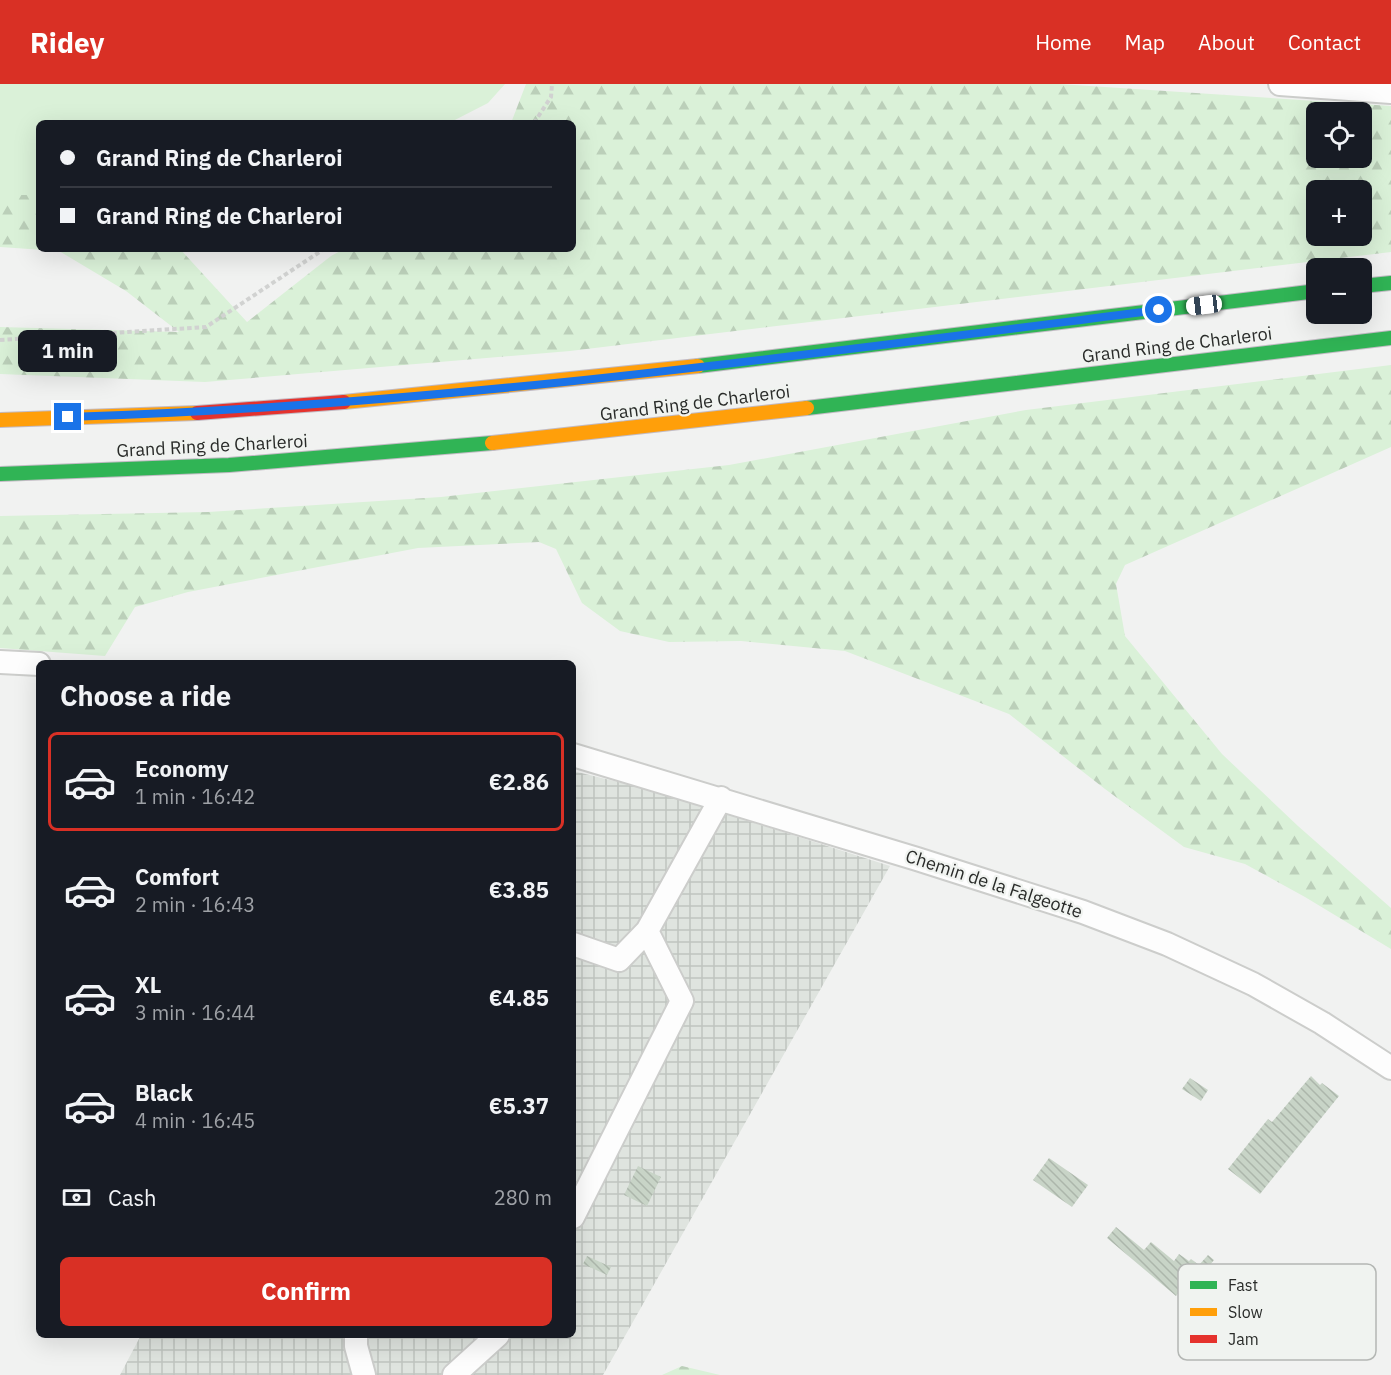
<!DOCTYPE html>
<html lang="en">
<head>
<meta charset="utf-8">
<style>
	body { margin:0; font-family:"IBM Plex Sans",sans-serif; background:#242831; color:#f1f3f6; height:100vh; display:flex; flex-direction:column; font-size:22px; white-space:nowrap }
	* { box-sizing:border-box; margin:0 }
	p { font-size:20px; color:#9ea1a6 }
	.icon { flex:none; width:33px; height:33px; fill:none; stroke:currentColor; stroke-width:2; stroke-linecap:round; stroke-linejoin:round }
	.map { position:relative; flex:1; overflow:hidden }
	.sheet { position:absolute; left:36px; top:576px; width:540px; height:678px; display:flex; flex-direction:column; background:#171b24; border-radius:9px; box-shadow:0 6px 24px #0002 }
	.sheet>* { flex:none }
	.hud { position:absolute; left:36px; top:36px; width:540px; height:132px; border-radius:9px; box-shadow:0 6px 24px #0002; display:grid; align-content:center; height:132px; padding:0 24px; background:#171b24 }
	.tools { position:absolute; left:1306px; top:18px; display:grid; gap:12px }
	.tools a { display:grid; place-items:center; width:66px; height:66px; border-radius:9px; background:#171b24; box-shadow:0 6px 24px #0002; font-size:30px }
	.end { position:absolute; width:27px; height:27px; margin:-14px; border:8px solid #1a73e8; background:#fff; box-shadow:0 0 0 3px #fff }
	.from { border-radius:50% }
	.bubble { position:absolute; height:42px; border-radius:9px; background:#171b24; box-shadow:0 6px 24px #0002; font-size:20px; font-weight:700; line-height:42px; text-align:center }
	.car { position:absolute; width:18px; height:36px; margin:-18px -9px; border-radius:8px; box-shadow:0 0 4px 2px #0007; background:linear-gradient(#fff 24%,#345 0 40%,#fff 0 76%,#345 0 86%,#fff 0) }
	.hud b { display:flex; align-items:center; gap:21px; height:57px; font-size:22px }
	.hud b+b { border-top:2px solid #363941 }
	.hud i { width:15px; height:15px; background:#f1f3f6 }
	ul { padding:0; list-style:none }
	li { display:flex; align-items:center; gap:18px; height:99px; margin:0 12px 9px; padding:0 12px; border:3px solid transparent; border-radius:9px }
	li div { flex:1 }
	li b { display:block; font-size:22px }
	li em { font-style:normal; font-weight:700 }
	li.on { border-color:#d93025 }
	li>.icon { width:54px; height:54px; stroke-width:1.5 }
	h2 { padding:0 24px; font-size:27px; line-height:72px }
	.pay { display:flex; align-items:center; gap:15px; height:66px; padding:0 24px; font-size:22px }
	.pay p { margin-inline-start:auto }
	.action { display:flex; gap:12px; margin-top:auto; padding:12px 24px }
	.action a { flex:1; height:69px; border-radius:9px; background:#d93025; color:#fff; font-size:24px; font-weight:700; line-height:69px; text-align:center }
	header { display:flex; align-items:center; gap:36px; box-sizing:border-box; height:84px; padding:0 30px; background:#d93025; color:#fff }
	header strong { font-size:28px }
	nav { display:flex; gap:33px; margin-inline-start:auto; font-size:21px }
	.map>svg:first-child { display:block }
</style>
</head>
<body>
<header>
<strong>Ridey</strong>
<nav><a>Home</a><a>Map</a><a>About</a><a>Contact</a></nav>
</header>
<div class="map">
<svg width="1391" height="1291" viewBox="0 0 1391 1291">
	<defs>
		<pattern id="industrial-grid" width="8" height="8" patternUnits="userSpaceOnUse" patternTransform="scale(1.5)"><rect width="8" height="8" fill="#dfe4df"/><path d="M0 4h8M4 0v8" fill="none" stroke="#bfc4bf"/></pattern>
		<pattern id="forest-firs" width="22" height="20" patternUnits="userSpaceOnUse" patternTransform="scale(1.5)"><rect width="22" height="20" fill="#daf1d8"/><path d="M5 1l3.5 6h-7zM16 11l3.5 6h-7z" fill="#bbcfb9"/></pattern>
		<pattern id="building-back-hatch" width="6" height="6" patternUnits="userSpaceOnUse" patternTransform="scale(1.5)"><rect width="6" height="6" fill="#c8d4c7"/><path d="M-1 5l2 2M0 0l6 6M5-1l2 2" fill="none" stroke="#acb6ab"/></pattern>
	</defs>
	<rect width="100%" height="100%" fill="#f1f2f1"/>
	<path fill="url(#industrial-grid)" d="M573 687 651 706 890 782 603 1291H120L141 1251H573Z"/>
	<path fill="#daf1d8" d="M0 0H505L488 19 449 39H39V111H0Z"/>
	<path fill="url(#forest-firs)" fill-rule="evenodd" d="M526 0H1059L1391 22V168L570 267 205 298 0 290V243L179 248 126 207 59 167 0 163V111H39V165H180L247 238 331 172 344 165H573V39H511ZM1317 28H1362V74H1317ZM1317 106H1362V152H1317Z
		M1391 281V363L1125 481 1116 500 1125 552 1222 670 1298 742 1391 824V865L1305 813 1245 780 1184 763 1105 705 1009 630 845 567 741 557 669 558 620 547 582 519 556 465 539 458 418 464 188 508 135 523 105 572 0 564V432L208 428 441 413 729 381 1026 326Z
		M682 1282 720 1291H662Z"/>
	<path fill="url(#building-back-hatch)" d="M1311 992 1320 1001 1322 999 1339 1012 1260 1110 1228 1085 1268 1035 1272 1038Z
		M1190 994 1208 1006 1201 1017 1182 1005Z
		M1049 1074 1088 1101 1072 1123 1033 1096Z
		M638 1082 661 1093 647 1122 624 1111Z
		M1116 1143 1144 1166 1151 1158 1174 1177 1179 1170 1189 1177 1191 1175 1199 1181 1208 1171 1214 1176 1195 1199 1190 1195 1176 1212 1107 1154Z
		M587 1172 611 1183 607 1191 583 1180Z"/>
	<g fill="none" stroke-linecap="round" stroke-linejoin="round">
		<defs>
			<path id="street" d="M1280 0 1391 8
				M0 578 39 580
				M573 671 917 775 1083 828 1167 860 1253 900 1322 939 1391 984
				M573 860 619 876 647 847 721 714
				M573 1133 682 917 647 847
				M356 1251V1262L364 1291
				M454 1291 498 1251"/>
			<path id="fast" d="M1362 202 1391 199
				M698 282 1317 207
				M807 324 1391 254
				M0 390 229 381 492 359"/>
			<path id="slow" d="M344 318 698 282
				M0 336 197 329
				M492 359 807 324"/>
			<path id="jam" d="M197 329 344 318"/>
		</defs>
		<use href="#street" stroke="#cccdcb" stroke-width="26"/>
		<use href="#fast" stroke="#c2bbc4" stroke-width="16"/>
		<use href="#slow" stroke="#c2bbc4" stroke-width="16"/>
		<use href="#jam" stroke="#c2bbc4" stroke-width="16"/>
		<path stroke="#d1d2d1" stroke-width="4" stroke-dasharray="4.5 3" stroke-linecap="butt" d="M534 39 551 13 552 0
			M0 256 206 243 324 165"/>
		<use href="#street" stroke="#fdfdfd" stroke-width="22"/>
		<use href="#fast" stroke="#30b455" stroke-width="14"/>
		<use href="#slow" stroke="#ff9f0a" stroke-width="14"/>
		<use href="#jam" stroke="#e5322d" stroke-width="14"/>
	</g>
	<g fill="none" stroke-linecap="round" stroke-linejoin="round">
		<path stroke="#1a73e8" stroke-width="8" d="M68 333C433 322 797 272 1159 226"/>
	</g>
	<g text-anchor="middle" stroke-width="4.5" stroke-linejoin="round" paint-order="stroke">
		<g font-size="18" fill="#292b29" stroke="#f0f3f0">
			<text transform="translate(1177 261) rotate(-7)" y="6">Grand Ring de Charleroi</text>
			<text transform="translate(695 319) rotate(-7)" y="6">Grand Ring de Charleroi</text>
			<text transform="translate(212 362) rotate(-3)" y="6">Grand Ring de Charleroi</text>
			<text transform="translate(994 800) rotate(18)" y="6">Chemin de la Falgeotte</text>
		</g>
	</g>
	<rect x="1178" y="1180" width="198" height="96" rx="9" fill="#f0f3f0" stroke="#b4b7b4" stroke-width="1.5"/>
	<rect x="1190" y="1197" width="27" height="8" fill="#30b455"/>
	<rect x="1190" y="1224" width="27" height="8" fill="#ff9f0a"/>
	<rect x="1190" y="1251" width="27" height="8" fill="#e5322d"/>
	<g font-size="16" fill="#292b29">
		<text x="1228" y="1207">Fast</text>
		<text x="1228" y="1234">Slow</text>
		<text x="1228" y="1261">Jam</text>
	</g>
</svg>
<div class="tools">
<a><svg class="icon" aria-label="locate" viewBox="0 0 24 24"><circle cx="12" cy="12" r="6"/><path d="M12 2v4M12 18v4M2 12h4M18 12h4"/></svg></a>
<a>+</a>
<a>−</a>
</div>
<i class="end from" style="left:1159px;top:226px"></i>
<i class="end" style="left:68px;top:333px"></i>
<div class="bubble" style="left:18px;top:246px;width:99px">1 min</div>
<i class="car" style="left:1204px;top:221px;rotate:263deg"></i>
<div class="hud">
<b><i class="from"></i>Grand Ring de Charleroi</b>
<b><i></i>Grand Ring de Charleroi</b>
</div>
<section class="sheet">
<h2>Choose a ride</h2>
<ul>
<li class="on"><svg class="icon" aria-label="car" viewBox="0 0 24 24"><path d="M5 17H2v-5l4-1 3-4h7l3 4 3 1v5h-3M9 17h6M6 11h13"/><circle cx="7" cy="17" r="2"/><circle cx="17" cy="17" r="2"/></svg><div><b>Economy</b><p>1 min · 16:42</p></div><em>€2.86</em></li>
<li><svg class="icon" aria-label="car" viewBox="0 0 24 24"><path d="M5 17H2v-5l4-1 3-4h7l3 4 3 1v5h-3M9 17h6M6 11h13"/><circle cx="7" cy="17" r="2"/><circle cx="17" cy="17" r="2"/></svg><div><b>Comfort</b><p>2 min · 16:43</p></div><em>€3.85</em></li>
<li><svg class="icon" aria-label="car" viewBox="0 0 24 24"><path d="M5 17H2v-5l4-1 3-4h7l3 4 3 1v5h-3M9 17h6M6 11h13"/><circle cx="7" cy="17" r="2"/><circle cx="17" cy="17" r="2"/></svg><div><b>XL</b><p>3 min · 16:44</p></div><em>€4.85</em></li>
<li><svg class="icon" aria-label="car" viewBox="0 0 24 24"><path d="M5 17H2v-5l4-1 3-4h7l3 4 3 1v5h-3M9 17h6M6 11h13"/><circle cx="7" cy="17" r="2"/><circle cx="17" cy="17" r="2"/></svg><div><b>Black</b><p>4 min · 16:45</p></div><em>€5.37</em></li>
</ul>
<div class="pay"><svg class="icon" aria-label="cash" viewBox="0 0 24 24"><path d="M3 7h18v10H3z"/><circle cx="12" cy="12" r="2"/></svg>Cash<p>280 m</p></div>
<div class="action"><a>Confirm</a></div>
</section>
</div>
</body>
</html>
